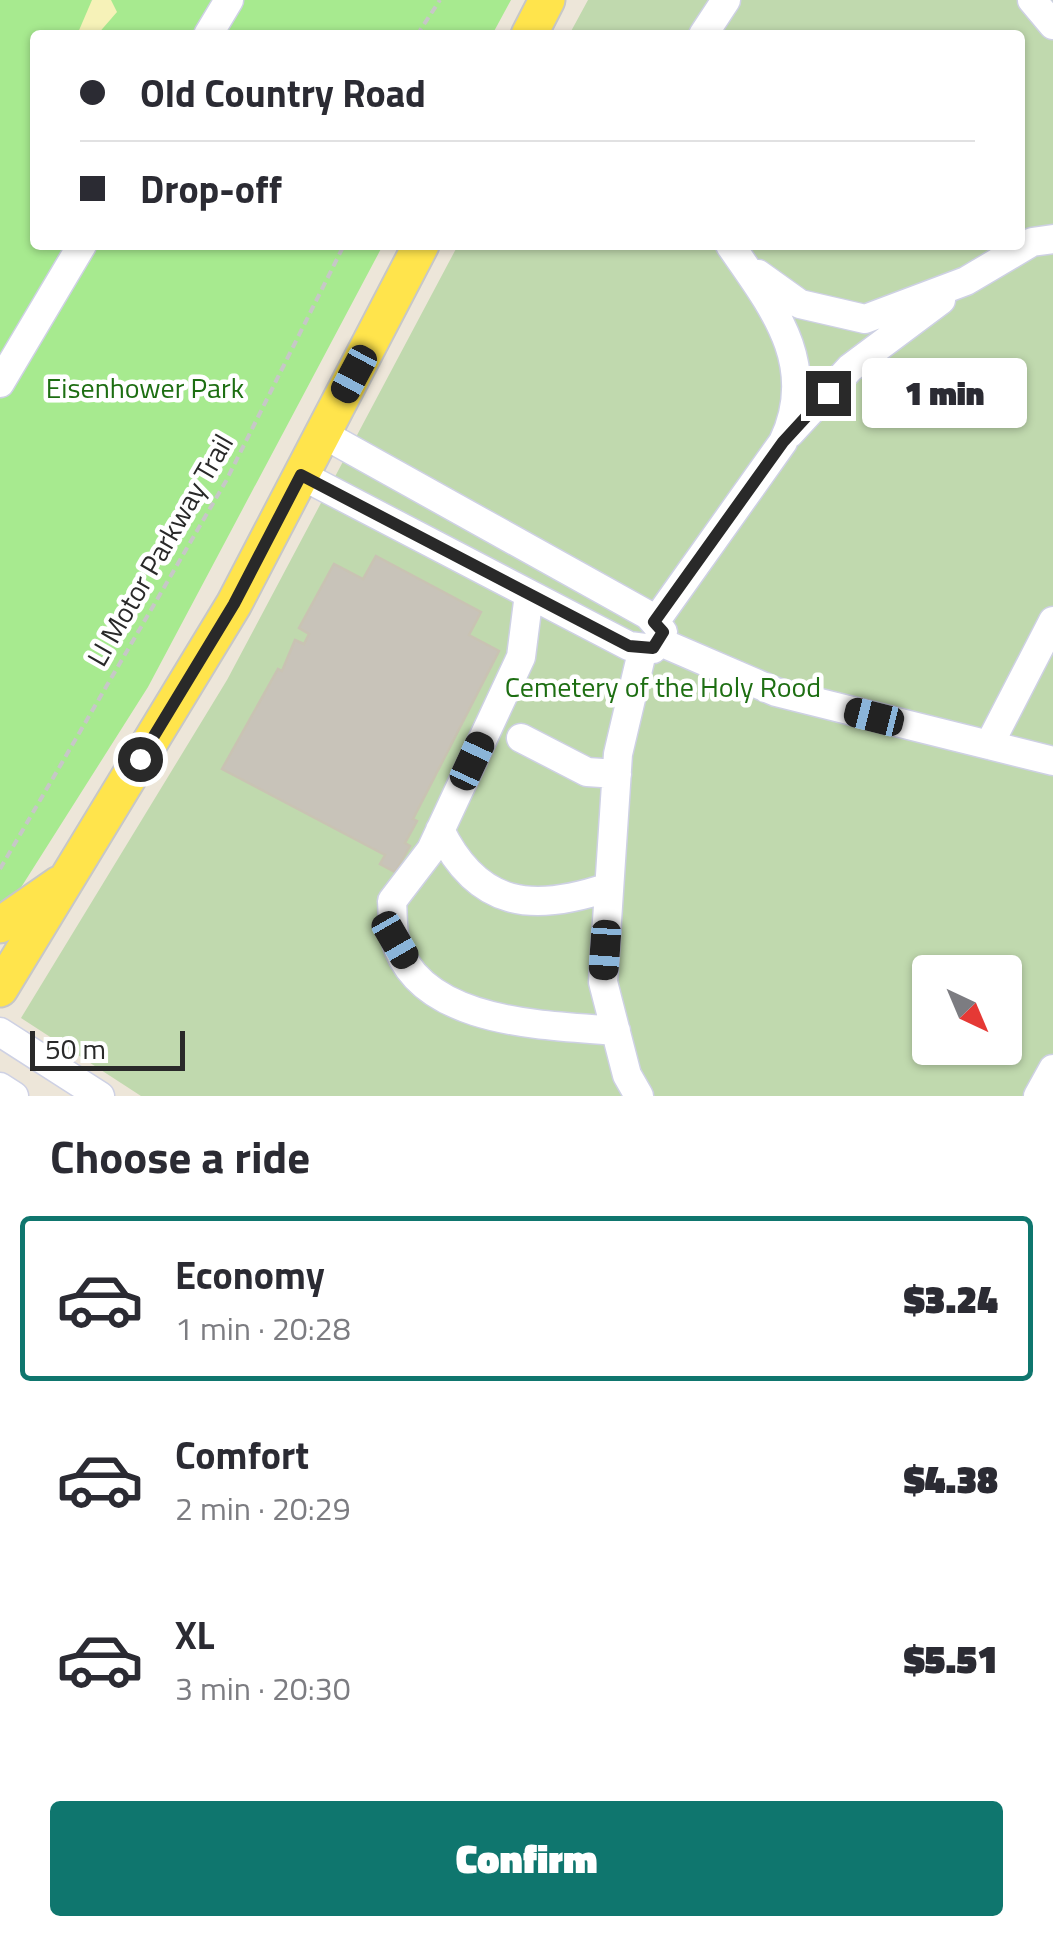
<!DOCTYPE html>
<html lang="en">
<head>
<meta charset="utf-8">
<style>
	body { margin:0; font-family:"Titillium Web",sans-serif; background:#f2f2f3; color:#2b2b33; height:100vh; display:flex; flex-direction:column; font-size:38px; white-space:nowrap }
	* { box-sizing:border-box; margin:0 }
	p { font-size:32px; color:#7c7c81 }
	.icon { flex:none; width:55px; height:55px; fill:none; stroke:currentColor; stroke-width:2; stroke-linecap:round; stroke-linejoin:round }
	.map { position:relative; height:1096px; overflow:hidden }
	.panel { display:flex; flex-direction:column; background:#fff; flex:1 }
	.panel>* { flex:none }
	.top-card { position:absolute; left:30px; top:30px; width:995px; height:220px; border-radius:10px; box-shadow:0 2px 8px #0004; display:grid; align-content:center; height:220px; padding:0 50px; background:#fff }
	.needle { width:65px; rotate:136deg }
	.tools { position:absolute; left:912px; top:955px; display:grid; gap:20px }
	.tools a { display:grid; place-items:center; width:110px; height:110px; border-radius:10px; background:#fff; box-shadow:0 2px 8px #0004; font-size:50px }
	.scale { position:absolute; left:30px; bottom:25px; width:155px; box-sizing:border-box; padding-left:10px; border:5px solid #292929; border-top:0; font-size:28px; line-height:35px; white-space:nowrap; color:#292929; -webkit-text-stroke:8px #fff; paint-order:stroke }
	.end { position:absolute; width:45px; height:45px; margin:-22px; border:12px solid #292929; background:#fff; box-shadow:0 0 0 5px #fff }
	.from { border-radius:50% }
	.bubble { position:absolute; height:70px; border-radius:10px; background:#fff; box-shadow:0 2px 8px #0004; font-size:32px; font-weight:800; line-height:70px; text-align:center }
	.car { position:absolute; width:30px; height:60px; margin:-30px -15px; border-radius:12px; box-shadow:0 0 8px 2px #0007; background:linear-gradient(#222 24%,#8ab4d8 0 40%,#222 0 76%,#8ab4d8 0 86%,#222 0) }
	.top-card b { display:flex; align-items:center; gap:35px; height:95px; font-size:38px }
	.top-card b+b { border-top:2px solid #e1e1e2 }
	.top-card i { width:25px; height:25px; background:#2b2b33 }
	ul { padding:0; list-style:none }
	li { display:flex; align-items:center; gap:30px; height:165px; margin:0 20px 15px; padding:0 30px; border:5px solid transparent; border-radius:10px }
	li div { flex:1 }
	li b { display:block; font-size:38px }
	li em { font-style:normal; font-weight:800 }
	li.current { border-color:#0f766e }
	li>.icon { width:90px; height:90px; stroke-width:1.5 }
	h2 { padding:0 50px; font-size:45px; line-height:120px }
	.action { display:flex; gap:20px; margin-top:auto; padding:20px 50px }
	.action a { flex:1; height:115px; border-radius:10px; background:#0f766e; color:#fff; font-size:40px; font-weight:800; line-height:115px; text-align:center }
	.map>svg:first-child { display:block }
</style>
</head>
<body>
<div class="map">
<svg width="1053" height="1096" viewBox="0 0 1053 1096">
	<rect width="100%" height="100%" fill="#ede6d9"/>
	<path fill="#a7ea8f" d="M0 0H511L492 35H35V245H383L148 687 8 908 0 912Z"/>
	<path fill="#f6f2b8" d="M92 0H111L117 12 97 35H77Z"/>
	<path fill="#c0d9ae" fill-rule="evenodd" d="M588 0H1053V1096H141L21 1018 227 680 458 245H1020V35H569ZM930 972H1005V1048H930Z"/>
	<path fill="#c8c3b9" stroke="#c9c3b3" stroke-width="2.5" d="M376 556 481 612 469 635 499 651 413 819 417 821 405 843 410 846 395 872 380 864 385 855 222 769 278 669 282 671 295 640 304 644 309 634 299 628 334 564 363 579Z"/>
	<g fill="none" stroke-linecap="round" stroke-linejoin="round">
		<defs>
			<path id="minor" d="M1032 0 1053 25
				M208 35 229 0
				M703 35 726 0
				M758 274 800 304 865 319 966 281 1032 242 1053 239
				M0 383 82 245
				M790 433 850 368 941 300
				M301 475 629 646 653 649 663 632 648 615 323 434
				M529 594 521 657 431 850 392 901C393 913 392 927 395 939 418 1025 546 1025 616 1031
				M655 622 783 442C820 365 773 307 730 245
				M658 641 776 692 1053 761
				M521 738 587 772 617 774
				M989 745 1053 621
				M440 830C478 908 533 913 609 887
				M0 1032 100 1096
				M0 1087 14 1096
				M639 1096 627 1075 603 982 618 754 643 648
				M1038 1096 1053 1069"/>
			<path id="major" d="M529 35 547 0
				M0 925 59 884
				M0 989 234 604 421 245"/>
		</defs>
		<use href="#minor" stroke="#ced1e4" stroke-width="31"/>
		<use href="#major" stroke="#c7c7c7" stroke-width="39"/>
		<path stroke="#c7c7c7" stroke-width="4" stroke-dasharray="8 5" stroke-linecap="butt" d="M417 35 440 0
			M0 869 226 481 344 245"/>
		<use href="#minor" stroke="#fff" stroke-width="28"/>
		<use href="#major" stroke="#ffe44c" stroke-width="35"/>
	</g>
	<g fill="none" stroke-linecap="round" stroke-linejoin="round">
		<path stroke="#292929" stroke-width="12" d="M140 759 234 604 301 475 629 646 653 648 663 632 654 622 783 442 828 393"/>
	</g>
	<g text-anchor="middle" stroke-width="9" stroke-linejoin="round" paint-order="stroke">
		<g font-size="28" fill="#1d6e12" stroke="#fff">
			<text x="145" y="398">Eisenhower Park</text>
			<text x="663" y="697">Cemetery of the Holy Rood</text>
		</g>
		<g font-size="28" fill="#292929" stroke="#fff">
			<text transform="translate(160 550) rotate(-60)" y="10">LI Motor Parkway Trail</text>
		</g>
	</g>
</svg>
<div class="tools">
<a><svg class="needle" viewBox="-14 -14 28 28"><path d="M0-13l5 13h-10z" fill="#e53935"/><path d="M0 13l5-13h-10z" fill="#7c7c81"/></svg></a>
</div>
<div class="scale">50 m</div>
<i class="end from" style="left:140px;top:759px"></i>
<i class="end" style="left:828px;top:393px"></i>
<div class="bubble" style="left:862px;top:358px;width:165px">1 min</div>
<i class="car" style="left:354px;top:374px;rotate:208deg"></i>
<i class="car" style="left:874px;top:717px;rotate:284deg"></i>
<i class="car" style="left:472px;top:761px;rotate:25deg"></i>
<i class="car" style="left:395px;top:940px;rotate:150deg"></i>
<i class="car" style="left:605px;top:950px;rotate:184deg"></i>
<div class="top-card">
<b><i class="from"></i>Old Country Road</b>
<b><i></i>Drop-off</b>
</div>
</div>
<section class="panel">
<h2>Choose a ride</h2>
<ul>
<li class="current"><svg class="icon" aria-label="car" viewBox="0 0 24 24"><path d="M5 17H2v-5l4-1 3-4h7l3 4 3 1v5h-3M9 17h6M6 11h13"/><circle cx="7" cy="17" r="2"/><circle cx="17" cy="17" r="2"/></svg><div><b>Economy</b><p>1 min · 20:28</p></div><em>$3.24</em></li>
<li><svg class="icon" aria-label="car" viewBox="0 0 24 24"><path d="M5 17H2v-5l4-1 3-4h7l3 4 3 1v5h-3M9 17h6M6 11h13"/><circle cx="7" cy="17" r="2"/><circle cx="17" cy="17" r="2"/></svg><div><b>Comfort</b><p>2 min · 20:29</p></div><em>$4.38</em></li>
<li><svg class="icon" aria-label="car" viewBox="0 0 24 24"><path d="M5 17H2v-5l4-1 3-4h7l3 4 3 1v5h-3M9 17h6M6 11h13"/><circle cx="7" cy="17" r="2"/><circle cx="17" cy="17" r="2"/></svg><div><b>XL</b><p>3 min · 20:30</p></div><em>$5.51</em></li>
</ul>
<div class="action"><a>Confirm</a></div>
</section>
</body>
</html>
